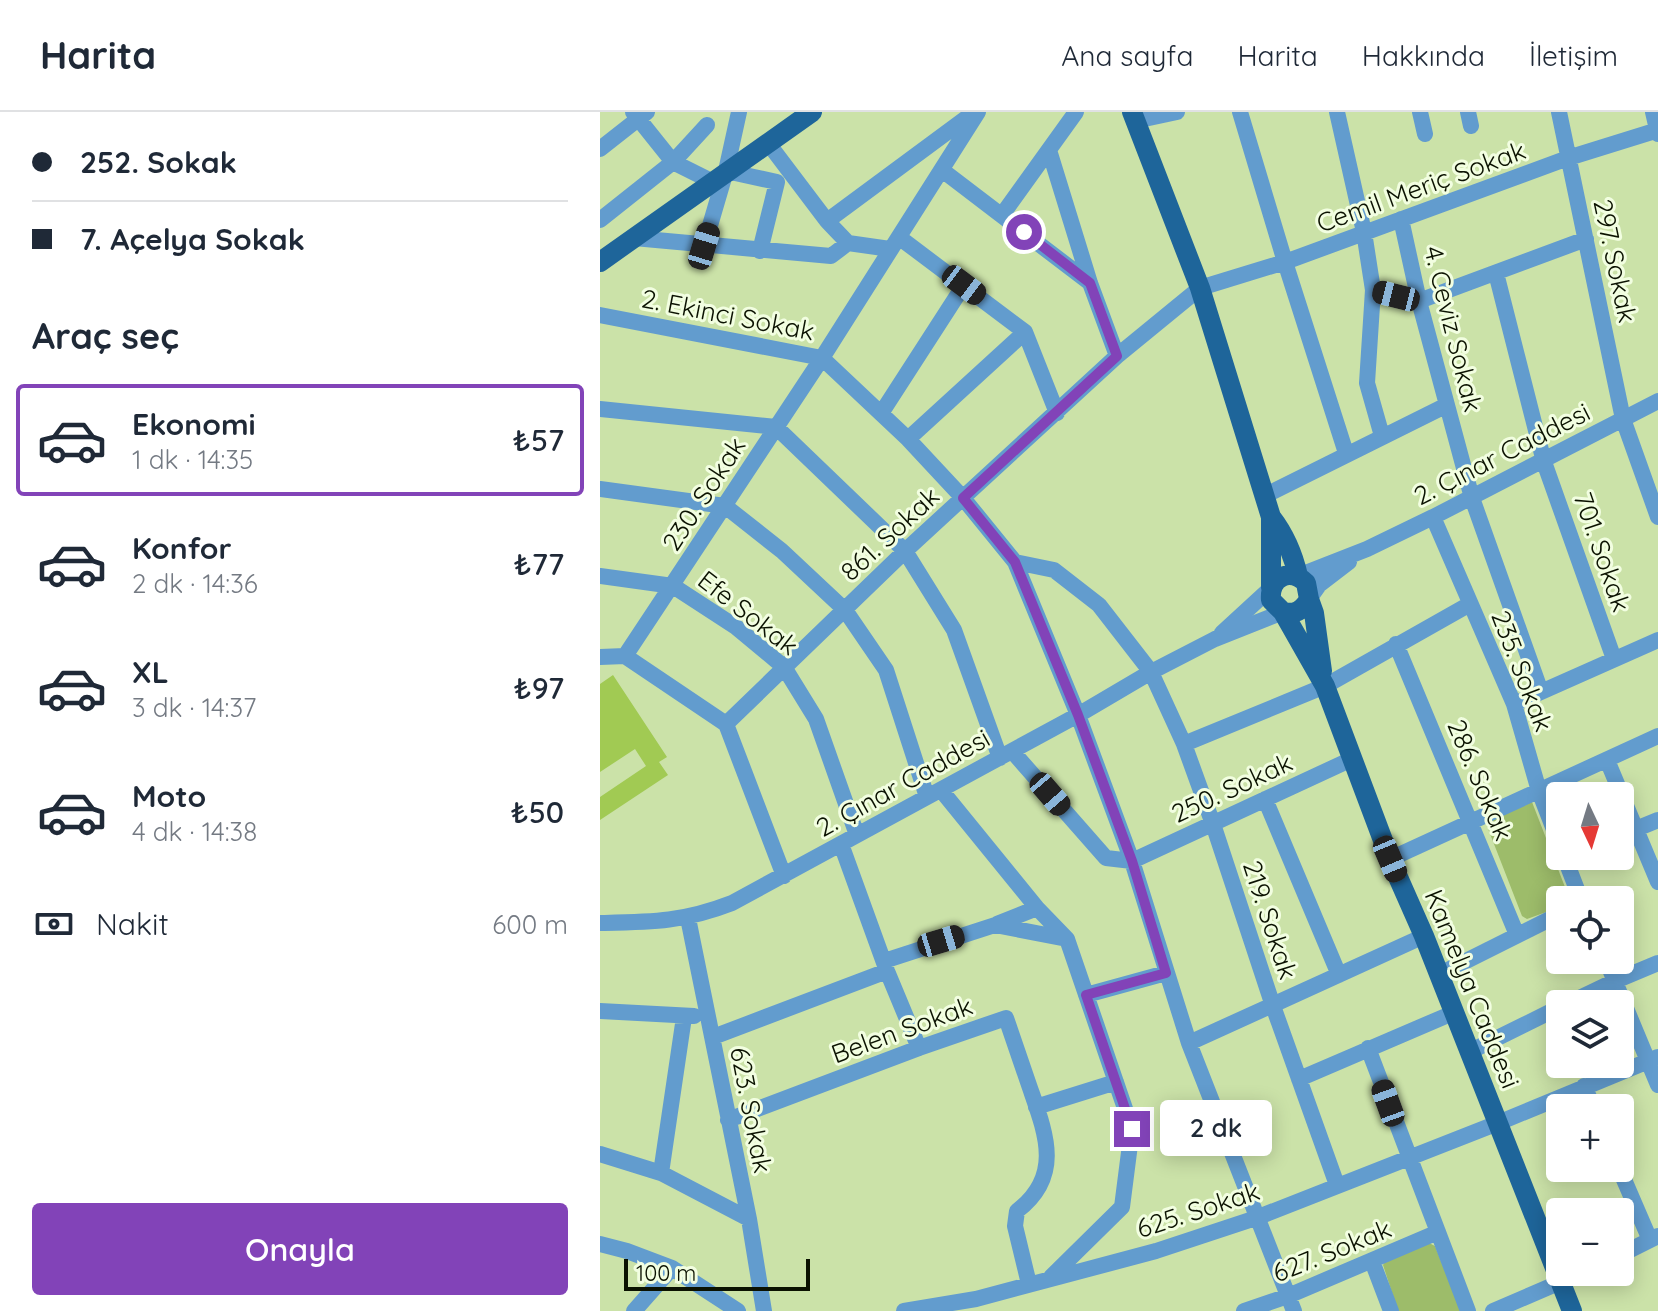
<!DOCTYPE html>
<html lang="tr">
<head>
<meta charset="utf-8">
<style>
	body { margin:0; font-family:Quicksand,sans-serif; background:#f2f2f3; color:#1f2937; height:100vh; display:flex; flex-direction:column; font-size:30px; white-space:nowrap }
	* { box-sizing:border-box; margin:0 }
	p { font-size:26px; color:#747a83 }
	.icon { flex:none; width:44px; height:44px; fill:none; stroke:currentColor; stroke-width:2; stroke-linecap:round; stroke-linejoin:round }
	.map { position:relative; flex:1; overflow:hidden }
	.details { display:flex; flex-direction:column; background:#fff; width:600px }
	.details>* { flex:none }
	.top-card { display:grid; align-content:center; height:176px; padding:0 32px; background:#fff }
	.needle { width:52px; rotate:176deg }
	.fabs { position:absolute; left:946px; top:670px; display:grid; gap:16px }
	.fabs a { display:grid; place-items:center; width:88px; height:88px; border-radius:8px; background:#fff; box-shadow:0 4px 20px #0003; font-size:40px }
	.scale { position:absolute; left:24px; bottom:20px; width:186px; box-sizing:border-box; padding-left:8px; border:4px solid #0b1201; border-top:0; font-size:22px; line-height:28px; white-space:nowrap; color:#0b1201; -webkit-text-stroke:6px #f2fee1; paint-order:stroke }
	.end { position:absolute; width:36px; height:36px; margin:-18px; border:10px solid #8243b8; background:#fff; box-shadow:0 0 0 4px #fff }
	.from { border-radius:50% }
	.bubble { position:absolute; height:56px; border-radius:8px; background:#fff; box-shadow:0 4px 20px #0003; font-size:26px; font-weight:600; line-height:56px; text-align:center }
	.car { position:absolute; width:24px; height:48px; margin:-24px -12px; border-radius:10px; box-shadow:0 0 6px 2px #0007; background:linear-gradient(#222 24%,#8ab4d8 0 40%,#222 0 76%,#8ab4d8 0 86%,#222 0) }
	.top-card b { display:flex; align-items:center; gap:28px; height:76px; font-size:30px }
	.top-card b+b { border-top:2px solid #e0e1e3 }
	.top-card i { width:20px; height:20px; background:#1f2937 }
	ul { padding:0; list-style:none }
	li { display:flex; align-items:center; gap:24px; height:112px; margin:0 16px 12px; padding:0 16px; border:4px solid transparent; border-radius:8px }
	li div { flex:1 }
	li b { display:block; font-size:30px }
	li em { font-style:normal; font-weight:600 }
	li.active { border-color:#8243b8 }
	li>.icon { width:72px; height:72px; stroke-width:1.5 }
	h2 { padding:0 32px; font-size:36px; line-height:96px }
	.pay { display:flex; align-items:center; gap:20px; height:88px; padding:0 32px; font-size:30px }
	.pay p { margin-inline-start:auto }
	.cta { display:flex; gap:16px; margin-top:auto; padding:16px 32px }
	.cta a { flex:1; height:92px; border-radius:8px; background:#8243b8; color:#fff; font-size:32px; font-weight:600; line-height:92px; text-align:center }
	header { display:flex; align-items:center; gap:48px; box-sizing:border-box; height:112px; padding:0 40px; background:#fff; border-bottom:2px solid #e0e1e3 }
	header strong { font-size:38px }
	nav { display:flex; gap:44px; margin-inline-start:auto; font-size:28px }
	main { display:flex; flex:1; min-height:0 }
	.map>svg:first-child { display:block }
</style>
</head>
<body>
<header>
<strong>Harita</strong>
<nav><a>Ana sayfa</a><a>Harita</a><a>Hakkında</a><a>İletişim</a></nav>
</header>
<main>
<section class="details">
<div class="top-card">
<b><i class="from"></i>252. Sokak</b>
<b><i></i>7. Açelya Sokak</b>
</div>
<h2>Araç seç</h2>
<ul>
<li class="active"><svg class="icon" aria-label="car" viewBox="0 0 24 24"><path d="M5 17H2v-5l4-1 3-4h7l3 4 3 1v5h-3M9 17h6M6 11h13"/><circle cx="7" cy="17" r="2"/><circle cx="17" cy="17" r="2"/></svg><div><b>Ekonomi</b><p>1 dk · 14:35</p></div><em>₺57</em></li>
<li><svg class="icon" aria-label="car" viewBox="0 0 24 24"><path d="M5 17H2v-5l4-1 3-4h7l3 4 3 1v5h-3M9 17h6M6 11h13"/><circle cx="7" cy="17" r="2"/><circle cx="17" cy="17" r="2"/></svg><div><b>Konfor</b><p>2 dk · 14:36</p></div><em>₺77</em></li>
<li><svg class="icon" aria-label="car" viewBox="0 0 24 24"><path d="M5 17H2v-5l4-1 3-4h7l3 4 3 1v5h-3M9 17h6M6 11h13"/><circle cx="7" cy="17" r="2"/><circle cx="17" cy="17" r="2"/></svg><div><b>XL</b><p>3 dk · 14:37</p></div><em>₺97</em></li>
<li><svg class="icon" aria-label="car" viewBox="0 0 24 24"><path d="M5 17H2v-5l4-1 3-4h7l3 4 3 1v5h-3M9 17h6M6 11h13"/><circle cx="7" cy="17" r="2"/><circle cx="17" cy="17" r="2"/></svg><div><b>Moto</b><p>4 dk · 14:38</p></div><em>₺50</em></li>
</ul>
<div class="pay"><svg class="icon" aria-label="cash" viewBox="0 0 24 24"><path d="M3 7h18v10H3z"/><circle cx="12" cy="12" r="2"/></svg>Nakit<p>600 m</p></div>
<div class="cta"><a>Onayla</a></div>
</section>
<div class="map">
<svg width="1058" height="1199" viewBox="0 0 1058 1199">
	<rect width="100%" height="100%" fill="#cbe2a8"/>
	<path fill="#9dbc6a" d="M932 690 970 788H960V795L927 807 922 804 887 714V707Z
		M829 1131 835 1134 861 1199H798L783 1153 786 1148Z"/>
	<path fill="#a1ca53" d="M13 563 67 645 59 650 68 663 0 708V685L46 654 35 637 0 660V572Z"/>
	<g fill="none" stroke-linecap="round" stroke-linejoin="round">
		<path stroke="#629cce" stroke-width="16" d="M33 0 73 50 111 69
			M640 0 685 150 746 341
			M737 0 764 120 773 178 767 271 782 324
			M820 0 825 22
			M868 0 871 14
			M959 0 1023 307 1058 405
			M1053 0 1058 22
			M535 9 577 0
			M168 31 227 109 248 131 290 137
			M0 37 47 0
			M449 38 490 171 517 244
			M342 58 490 171
			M126 59 177 70 160 139
			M402 103 476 0
			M801 107 819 189 872 386 941 580
			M0 108 73 50 107 13
			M227 109 373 1
			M34 126 231 144 248 131
			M300 126 425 220 457 301
			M104 134 126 59 139 0
			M896 161 944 350 1014 547
			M773 178 819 189 986 127
			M0 203 222 246 308 327 363 386 415 450 478 603 532 749 589 931 694 1199
			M0 297 176 315 305 439 354 518 400 646
			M282 300 364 173
			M308 327 425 220
			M0 377 125 394 182 439 245 498 286 558 327 685
			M664 384 847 293
			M833 405 914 592 939 679 960 733
			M415 450 454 458 499 493 551 560 584 632 613 712 673 894 737 1073
			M0 464 73 474 136 515 184 555 216 607 257 723
			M698 464 767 437 833 405 1058 289
			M709 487 719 473 749 450
			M622 521 671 476
			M796 532 917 823
			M25 544 222 246 378 0
			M0 545 25 544 126 612 184 764
			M914 592 1058 528
			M126 612 305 439 517 244 600 176 685 150 968 46 1058 18
			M584 632 725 574 870 492
			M412 639 506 746 532 749 752 647
			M1007 648 1058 770
			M341 678 437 796 467 827 532 1017 522 1095 451 1165
			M665 687 739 863
			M1036 717 1058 708
			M241 732 287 859 319 936
			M964 744 981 788
			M790 747 1058 624
			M88 806 149 1107 164 1199
			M0 811C52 810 83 810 132 791L478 603 551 560 615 527 683 500
			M397 812 437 796
			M1006 848 1058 973
			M284 849 395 813 467 827
			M838 863 960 802
			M486 883 566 861
			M967 892 1015 869 1058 851
			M0 899 94 904
			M113 925 287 859
			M589 931 824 824
			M768 936 868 1199
			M869 940 960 895
			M699 967 853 901
			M984 974 994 996
			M436 995 516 970
			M128 1008 319 936 406 906C414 930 422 953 430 976 446 1022 463 1064 417 1099L415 1114 429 1172
			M0 1042 61 1061 149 1107
			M1019 1056 1050 1128
			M61 1061 84 905
			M0 1132 27 1139 72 1156 138 1199
			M1020 1143 1058 1124
			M772 1149 791 1199
			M34 1199 72 1156
			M304 1199 376 1187 556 1139 656 1106 898 1011 1058 945
			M644 1199 688 1184 838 1120
			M893 1199 984 1160"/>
		<path stroke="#1e659a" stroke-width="20" d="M532 0 600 176 671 405C685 423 693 442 698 464
			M0 150 212 0
			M671 476V405
			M709 487 714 501 722 559
			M683 500C695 503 703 498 709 487L706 471C690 455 669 465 671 488L683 500 725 574 790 747 824 824 972 1199"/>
	</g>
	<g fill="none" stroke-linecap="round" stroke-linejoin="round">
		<path stroke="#8243b8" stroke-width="10" d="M424 120 490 171 517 244 363 386 415 450 478 603 532 749 566 861 486 883 532 1017"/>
	</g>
	<g text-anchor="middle" stroke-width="6" stroke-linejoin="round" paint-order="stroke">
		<g font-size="26" fill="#0b1201" stroke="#f2fee1">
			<text transform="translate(821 75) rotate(-20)" y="9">Cemil Meriç Sokak</text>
			<text transform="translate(1015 149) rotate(78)" y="9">297. Sokak</text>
			<text transform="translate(128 203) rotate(11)" y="9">2. Ekinci Sokak</text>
			<text transform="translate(853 217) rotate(76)" y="9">4. Ceviz Sokak</text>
			<text transform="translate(902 342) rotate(-27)" y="9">2. Çınar Caddesi</text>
			<text transform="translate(104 382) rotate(-57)" y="9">230. Sokak</text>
			<text transform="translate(290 422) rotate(-43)" y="9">861. Sokak</text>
			<text transform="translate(1002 440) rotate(71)" y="9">701. Sokak</text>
			<text transform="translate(148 501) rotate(38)" y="9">Efe Sokak</text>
			<text transform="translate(922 559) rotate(69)" y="9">235. Sokak</text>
			<text transform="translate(880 668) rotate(67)" y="9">286. Sokak</text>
			<text transform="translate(303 671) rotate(-29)" y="9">2. Çınar Caddesi</text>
			<text transform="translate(632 676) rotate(-25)" y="9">250. Sokak</text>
			<text transform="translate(670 808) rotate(72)" y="9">219. Sokak</text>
			<text transform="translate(872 877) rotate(68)" y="9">Kamelya Caddesi</text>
			<text transform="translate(302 918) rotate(-20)" y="9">Belen Sokak</text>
			<text transform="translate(151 998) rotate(79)" y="9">623. Sokak</text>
			<text transform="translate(598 1098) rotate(-18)" y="9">625. Sokak</text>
			<text transform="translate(732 1139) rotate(-22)" y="9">627. Sokak</text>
		</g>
	</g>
</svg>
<div class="fabs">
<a><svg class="needle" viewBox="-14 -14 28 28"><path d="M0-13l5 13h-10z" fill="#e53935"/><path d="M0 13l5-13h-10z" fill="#747a83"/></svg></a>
<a><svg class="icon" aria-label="locate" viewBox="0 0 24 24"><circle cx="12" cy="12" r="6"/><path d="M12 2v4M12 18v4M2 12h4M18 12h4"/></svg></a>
<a><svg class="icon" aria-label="layers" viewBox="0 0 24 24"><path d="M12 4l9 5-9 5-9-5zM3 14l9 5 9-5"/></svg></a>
<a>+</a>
<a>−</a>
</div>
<div class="scale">100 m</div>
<i class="end from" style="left:424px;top:120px"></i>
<i class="end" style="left:532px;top:1017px"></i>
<div class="bubble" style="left:560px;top:988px;width:112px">2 dk</div>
<i class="car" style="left:104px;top:134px;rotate:17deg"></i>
<i class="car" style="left:364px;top:173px;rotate:127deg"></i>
<i class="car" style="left:796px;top:184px;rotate:284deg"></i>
<i class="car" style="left:450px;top:682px;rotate:139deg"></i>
<i class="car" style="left:790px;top:747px;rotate:157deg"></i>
<i class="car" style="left:341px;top:829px;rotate:73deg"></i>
<i class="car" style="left:788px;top:991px;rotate:340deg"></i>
</div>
</main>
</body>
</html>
